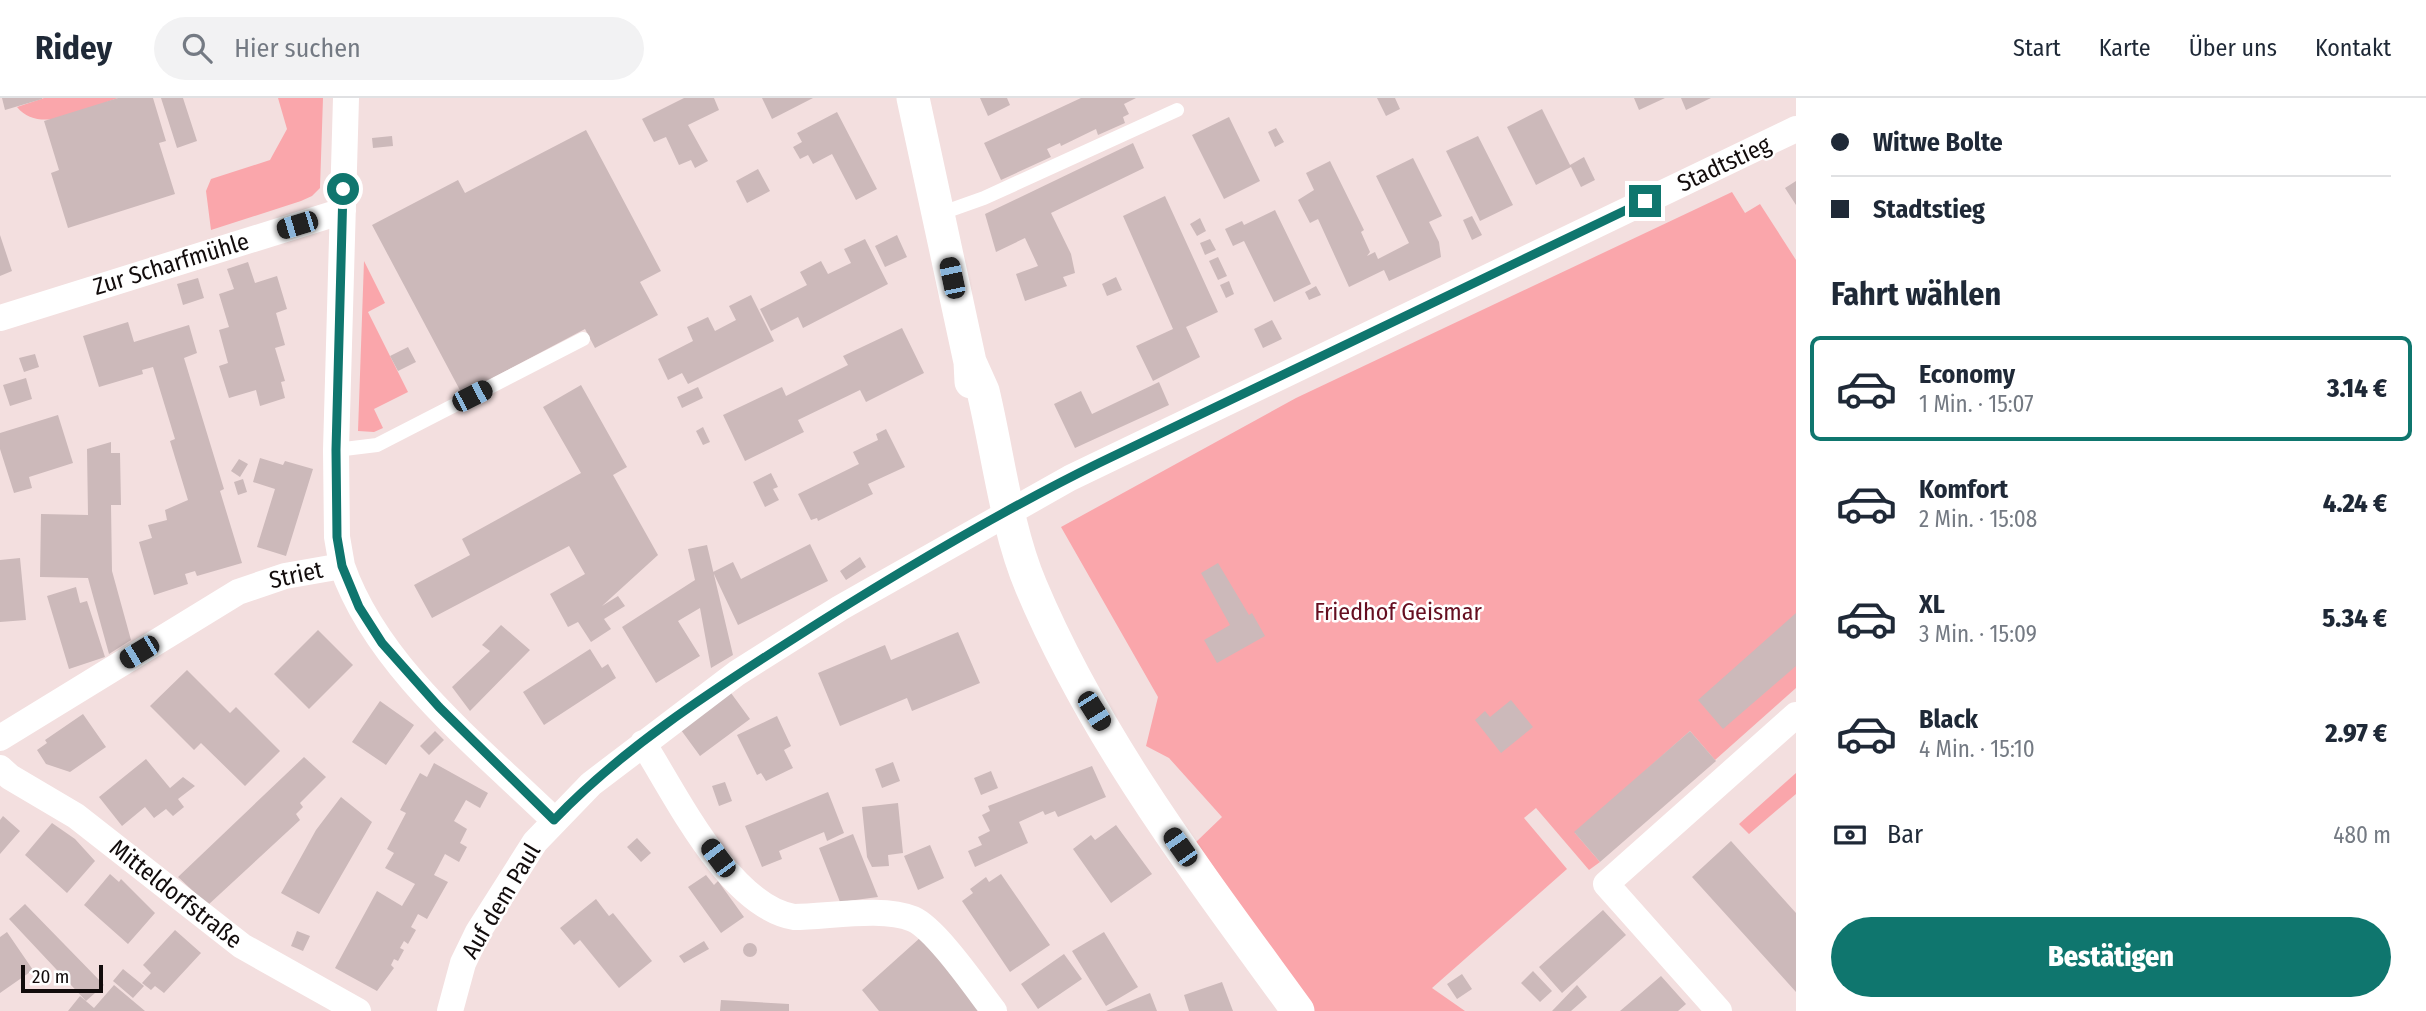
<!DOCTYPE html>
<html lang="de">
<head>
<meta charset="utf-8">
<style>
	body { margin:0; font-family:"Fira Sans Condensed",sans-serif; background:#f2f2f3; color:#1f2937; height:100vh; display:flex; flex-direction:column; font-size:26px; white-space:nowrap }
	* { box-sizing:border-box; margin:0 }
	p { font-size:23px; color:#747a83 }
	.icon { flex:none; width:38px; height:38px; fill:none; stroke:currentColor; stroke-width:2; stroke-linecap:round; stroke-linejoin:round }
	.map { position:relative; flex:1; overflow:hidden }
	.panel { display:flex; flex-direction:column; background:#fff; width:630px }
	.panel>* { flex:none }
	.hud { display:grid; align-content:center; height:154px; padding:0 35px; background:#fff }
	.scale { position:absolute; left:21px; bottom:18px; width:82px; box-sizing:border-box; padding-left:7px; border:4px solid #120c0c; border-top:0; font-size:19px; line-height:24px; white-space:nowrap; color:#120c0c; -webkit-text-stroke:5px #fff; paint-order:stroke }
	.end { position:absolute; width:32px; height:32px; margin:-16px; border:9px solid #0f766e; background:#fff; box-shadow:0 0 0 4px #fff }
	.from { border-radius:50% }
	.car { position:absolute; width:21px; height:42px; margin:-21px -10px; border-radius:9px; box-shadow:0 0 5px 2px #0007; background:linear-gradient(#222 24%,#8ab4d8 0 40%,#222 0 76%,#8ab4d8 0 86%,#222 0) }
	.hud b { display:flex; align-items:center; gap:24px; height:66px; font-size:26px }
	.hud b+b { border-top:2px solid #e0e1e3 }
	.hud i { width:18px; height:18px; background:#1f2937 }
	ul { padding:0; list-style:none }
	li { display:flex; align-items:center; gap:21px; height:105px; margin:0 14px 10px; padding:0 21px; border:4px solid transparent; border-radius:10px }
	li div { flex:1 }
	li b { display:block; font-size:26px }
	li em { font-style:normal; font-weight:800 }
	li.selected { border-color:#0f766e }
	li>.icon { width:63px; height:63px; stroke-width:1.5 }
	h2 { padding:0 35px; font-size:32px; line-height:84px }
	.pay { display:flex; align-items:center; gap:18px; height:77px; padding:0 35px; font-size:26px }
	.pay p { margin-inline-start:auto }
	.cta { display:flex; gap:14px; margin-top:auto; padding:14px 35px }
	.cta a { flex:1; height:80px; border-radius:42px; background:#0f766e; color:#fff; font-size:28px; font-weight:800; line-height:80px; text-align:center }
	header { display:flex; align-items:center; gap:42px; box-sizing:border-box; height:98px; padding:0 35px; background:#fff; border-bottom:2px solid #e0e1e3 }
	header strong { font-size:33px }
	nav { display:flex; gap:38px; margin-inline-start:auto; font-size:24px }
	.search { width:490px; height:63px; background:#f2f2f3; display:flex; align-items:center; gap:18px; box-sizing:border-box; padding:0 24px; border-radius:38px; color:#747a83; font-size:26px }
	main { display:flex; flex:1; min-height:0 }
	.map>svg:first-child { display:block }
</style>
</head>
<body>
<header>
<strong>Ridey</strong>
<div class="search"><svg class="icon" aria-label="search" viewBox="0 0 24 24"><circle cx="10" cy="10" r="6"/><path d="M15 15l6 6"/></svg>Hier suchen</div>
<nav><a>Start</a><a>Karte</a><a>Über uns</a><a>Kontakt</a></nav>
</header>
<main>
<div class="map">
<svg width="1796" height="913" viewBox="0 0 1796 913">
	<rect width="100%" height="100%" fill="#f3dfdf"/>
	<path fill="#faa6ab" d="M44 0H118C90 9 40 38 17 9Z
		M278 0H323L320 90 312 98 301 103 211 132 206 93 211 81 270 62 287 31Z
		M1732 94 1745 115 1760 106 1796 162V590L1715 662 1690 633 1575 735 1600 764 1589 772 1536 710 1524 720 1567 771 1432 890 1465 913H1314L1196 744 1222 719 1169 660 1146 648 1158 599 1061 429 1296 300Z
		M364 163 385 205 368 214 408 294 374 311 383 330 374 334 358 333Z
		M1796 675V696L1749 736 1739 726Z"/>
	<path fill="#ccb9ba" d="M2 0H42V1L5 12Z
		M118 0H153L166 43 159 45 175 96 68 130 51 75 59 72 44 23Z
		M161 0H183L197 43 177 50Z
		M684 0H714L719 12 688 27 708 63 695 70 691 62 679 67 666 39 654 44 642 21Z
		M762 0H813L772 21Z
		M980 0H1007L1010 7 988 18Z
		M1081 0H1136L1124 6 1129 16 1123 19 1125 25 1098 37 1096 31 1061 48 1060 45 1047 51 1051 59 1001 82 984 45Z
		M1377 0H1395L1400 11 1386 18Z
		M1634 0H1665L1639 12Z
		M1681 0H1711L1686 12Z
		M1542 11 1570 67 1584 59 1595 82 1581 89 1571 69 1536 87 1507 29Z
		M837 14 877 91 856 102 832 56 813 66 808 57 800 61 793 49 802 44 797 35Z
		M1229 19 1260 83 1224 101 1192 37Z
		M1276 30 1284 44 1275 49 1268 34Z
		M586 32 661 173 640 184 658 217 595 250 585 231 462 296 372 127 458 82 465 95Z
		M392 38 393 48 373 50 372 40Z
		M1478 38 1513 107 1480 123 1446 53Z
		M1133 45 1144 70 1051 115 1071 156 1075 175 1063 179 1067 188 1025 203 1016 176 1038 168 1025 140 996 154 985 116Z
		M1413 60 1442 118 1429 124 1439 144 1441 159 1389 183 1384 172 1349 189 1318 121 1310 125 1298 102 1314 92 1306 75 1330 63 1364 132 1361 134 1370 154 1367 158 1375 154 1378 161 1409 145 1376 78Z
		M758 71 770 93 747 105 736 83Z
		M1796 83V107L1785 90Z
		M1165 98 1218 214 1186 229 1200 259 1153 283 1136 248 1173 231 1123 118Z
		M1275 112 1311 186 1274 204 1244 143 1233 148 1225 131 1242 123 1244 127Z
		M1472 118 1482 137 1472 142 1463 122Z
		M1200 120 1206 133 1197 138 1190 126Z
		M0 137 12 173 0 178Z
		M897 137 907 159 885 169 875 148Z
		M865 141 888 186 803 230 798 219 771 233 760 211 807 187 800 174 821 163 828 176 851 165 844 151Z
		M1210 141 1216 152 1205 157 1200 145Z
		M1218 159 1227 178 1218 182 1209 163Z
		M248 164 255 185 277 178 287 211 276 215 285 247 275 250 285 283 281 284 285 300 260 308 256 292 229 300 219 268 228 265 219 232 229 229 219 196 234 191 227 171Z
		M1116 179 1122 192 1107 198 1102 186Z
		M198 180 204 200 183 207 177 186Z
		M1229 183 1234 196 1226 200 1220 187Z
		M1316 188 1321 197 1309 202 1305 194Z
		M751 197 774 243 688 286 682 275 668 282 658 261 693 243 687 229 708 219 715 233 736 222 729 208Z
		M1272 222 1282 241 1263 250 1254 231Z
		M128 224 134 244 189 227 197 255 184 260 224 391 220 393 242 465 197 478 195 473 185 476 188 486 154 497 139 444 152 440 148 427 167 422 165 412 188 402 170 343 175 341 153 269 142 272 143 276 99 289 83 238Z
		M902 230 924 275 866 304 860 292 798 322 804 334 745 363 723 317 782 289 786 298 848 267 843 258Z
		M408 249 416 264 398 273 390 258Z
		M35 256 39 269 24 274 19 260Z
		M26 280 32 301 10 308 3 287Z
		M1159 284 1169 307 1075 350 1054 306 1081 293 1092 316Z
		M581 287 627 369 613 377 658 457 602 508 618 498 625 508 604 521 611 531 591 544 578 524 568 529 550 496 585 476 569 448 432 520 414 487 470 457 462 441 581 375 543 309Z
		M698 289 703 300 682 310 677 299Z
		M58 317 73 365 29 379 32 390 14 395 0 351V335Z
		M703 329 710 344 703 347 696 333Z
		M886 331 905 369 868 386 873 396 818 423 817 420 811 422 798 396 859 366 853 354 878 342 876 336Z
		M111 344V355H120L121 407H111L112 473 131 542 109 556 88 480 40 479 41 416 88 417 87 351Z
		M260 360 283 367 285 363 313 371 286 458 257 449 275 391 253 384Z
		M239 361 248 366 240 379 231 373Z
		M771 375 778 389 773 391 779 402 765 409 753 384Z
		M243 381 247 394 238 397 234 384Z
		M810 446 828 483 738 527 713 474 733 464 741 481Z
		M707 447 733 557 711 570 700 510 678 523 700 558 656 585 622 529 695 482 688 451Z
		M860 459 866 469 846 482 840 473Z
		M20 460 26 522 0 524V462Z
		M1218 465 1249 517 1252 515 1265 538 1217 565 1204 542 1230 527 1201 475Z
		M76 489 80 505 87 503 105 559 69 571 47 498Z
		M1796 515V568L1723 631 1698 602Z
		M501 527 530 552 470 613 452 589 490 553 482 547Z
		M318 532 353 567 309 611 274 576Z
		M958 534 980 585 912 613 907 600 840 628 818 575 885 547 891 562Z
		M590 551 602 570 608 566 616 580 544 627 523 594Z
		M187 572 230 615 236 609 280 653 245 688 201 645 194 652 150 608Z
		M731 595 750 621 700 658 681 632Z
		M1511 602 1533 629 1501 655 1475 622 1485 613 1490 619Z
		M380 603 414 627 386 667 352 644Z
		M83 616 106 649 70 674 46 666 37 652 47 645 45 642Z
		M777 618 791 648 784 652 793 670 766 683 761 675 757 677 737 637Z
		M435 633 444 642 429 657 420 648Z
		M1690 633 1716 663 1600 764 1574 734Z
		M304 659 326 679 300 705 303 709 296 716 300 722 208 807 178 779Z
		M146 661 170 690 183 679 195 688 178 701 184 709 173 718 166 711 154 720 145 709 122 728 99 699Z
		M893 664 900 683 882 690 875 671Z
		M434 665 488 695 480 710 466 702 454 723 467 731 460 745 467 749 459 764 445 756 434 777 448 784 427 821 418 816 411 829 416 832 408 846 404 843 400 850 404 852 398 863 394 861 391 867 394 870 377 893 335 870 377 793 402 808 415 786 385 770 394 755 387 751 406 715 400 712 414 686 420 675 427 679Z
		M1092 668 1106 699 1058 719 1055 713 1045 717 1043 713 1019 724 1028 745 975 769 968 753 982 747 978 739 990 733 982 717 990 713 988 708Z
		M991 673 998 690 981 697 974 680Z
		M725 684 732 703 719 708 712 688Z
		M828 694 844 735 827 743 824 734 779 753 782 761 762 769 745 728Z
		M341 699 372 724 319 816 281 795 316 732Z
		M898 705 903 755 888 757 889 768 872 769 867 759 862 709Z
		M3 718 20 733 0 756V722Z
		M52 725 75 741 95 763 67 795 25 757Z
		M1116 727 1152 776 1111 805 1073 751 1091 737 1095 742Z
		M853 736 878 799 840 804 819 750Z
		M637 740 651 755 641 764 627 749Z
		M1731 743 1796 815V894L1692 779Z
		M930 747 944 780 918 792 904 758Z
		M110 776 119 784 121 781 155 815 128 846 84 807Z
		M1001 776 1050 847 1010 874 962 803 973 795 970 791 986 779 989 784Z
		M706 777 714 787 718 783 744 819 721 835 688 789Z
		M596 801 609 818 613 815 652 863 619 890 580 842 574 847 560 830Z
		M25 806 104 887 86 903 9 821Z
		M1603 812 1626 837 1562 895 1539 869Z
		M175 832 201 855 164 895 155 888 151 892 142 885 151 875 143 867Z
		M297 833 310 838 303 853 291 848Z
		M7 834 33 872 0 895V839Z
		M1104 834 1138 889 1106 908 1072 853Z
		M921 839 984 913H879L862 892Z
		M704 843 709 851 684 865 679 858Z
		M743 852a7 7 0 1 1 14 0a7 7 0 1 1-14 0Z
		M1064 856 1082 881 1038 911 1021 886Z
		M123 871 144 888 133 900 113 883Z
		M1533 873 1552 893 1540 904 1521 885Z
		M1462 876 1472 891 1457 901 1447 886Z
		M1661 878 1686 906 1678 913H1620Z
		M1222 884 1233 913H1189L1184 897Z
		M114 887 145 913H68L80 898 94 910Z
		M1577 887 1587 899 1571 913H1552Z
		M1150 895 1157 913H1106Z
		M721 902 789 906V913H720Z"/>
	<g fill="none" stroke-linecap="round" stroke-linejoin="round">
		<path stroke="#fff" stroke-width="14" d="M939 116 984 100 1177 12
			M336 352 377 347 583 241"/>
		<path stroke="#fff" stroke-width="26" d="M0 220 343 113
			M342 468 337 439 336 352 346 0
			M0 640 238 494 285 478 342 468C377 569 479 649 554 722
			M643 645C676 697 729 808 794 819 828 819 883 808 913 821 936 831 977 891 994 913
			M0 670 10 679 76 718 242 848 358 913
			M450 913 463 865 478 834 535 744 591 686 737 575 840 510 1070 380 1796 31
			M1719 913 1606 786 1796 617"/>
		<path stroke="#fff" stroke-width="33" d="M913 0 970 264 971 284
			M970 264 983 293C998 355 1006 429 1031 488 1096 643 1200 778 1298 913"/>
	</g>
	<g fill="none" stroke-linecap="round" stroke-linejoin="round">
		<path stroke="#0f766e" stroke-width="9" d="M343 91 336 352 337 439 342 468 359 509 382 545 439 609 554 722C622 651 707 596 790 543 890 479 993 417 1099 365L1645 103"/>
	</g>
	<g text-anchor="middle" stroke-width="5" stroke-linejoin="round" paint-order="stroke">
		<g font-size="24" fill="#120c0c" stroke="#fff">
			<text transform="translate(1724 66) rotate(-25)" y="8">Stadtstieg</text>
			<text transform="translate(171 166) rotate(-17)" y="8">Zur Scharfmühle</text>
			<text transform="translate(296 477) rotate(-12)" y="8">Striet</text>
			<text transform="translate(176 796) rotate(38)" y="8">Mitteldorfstraße</text>
			<text transform="translate(501 803) rotate(-59)" y="8">Auf dem Paul</text>
		</g>
		<g font-size="24" fill="#650e20" stroke="#fff">
			<text x="1398" y="522">Friedhof Geismar</text>
		</g>
	</g>
</svg>
<div class="scale">20 m</div>
<i class="end from" style="left:343px;top:91px"></i>
<i class="end" style="left:1645px;top:103px"></i>
<i class="car" style="left:297px;top:127px;rotate:253deg"></i>
<i class="car" style="left:952px;top:180px;rotate:348deg"></i>
<i class="car" style="left:472px;top:298px;rotate:63deg"></i>
<i class="car" style="left:139px;top:554px;rotate:239deg"></i>
<i class="car" style="left:1094px;top:613px;rotate:148deg"></i>
<i class="car" style="left:1180px;top:749px;rotate:325deg"></i>
<i class="car" style="left:718px;top:760px;rotate:323deg"></i>
</div>
<section class="panel">
<div class="hud">
<b><i class="from"></i>Witwe Bolte</b>
<b><i></i>Stadtstieg</b>
</div>
<h2>Fahrt wählen</h2>
<ul>
<li class="selected"><svg class="icon" aria-label="car" viewBox="0 0 24 24"><path d="M5 17H2v-5l4-1 3-4h7l3 4 3 1v5h-3M9 17h6M6 11h13"/><circle cx="7" cy="17" r="2"/><circle cx="17" cy="17" r="2"/></svg><div><b>Economy</b><p>1 Min. · 15:07</p></div><em>3.14 €</em></li>
<li><svg class="icon" aria-label="car" viewBox="0 0 24 24"><path d="M5 17H2v-5l4-1 3-4h7l3 4 3 1v5h-3M9 17h6M6 11h13"/><circle cx="7" cy="17" r="2"/><circle cx="17" cy="17" r="2"/></svg><div><b>Komfort</b><p>2 Min. · 15:08</p></div><em>4.24 €</em></li>
<li><svg class="icon" aria-label="car" viewBox="0 0 24 24"><path d="M5 17H2v-5l4-1 3-4h7l3 4 3 1v5h-3M9 17h6M6 11h13"/><circle cx="7" cy="17" r="2"/><circle cx="17" cy="17" r="2"/></svg><div><b>XL</b><p>3 Min. · 15:09</p></div><em>5.34 €</em></li>
<li><svg class="icon" aria-label="car" viewBox="0 0 24 24"><path d="M5 17H2v-5l4-1 3-4h7l3 4 3 1v5h-3M9 17h6M6 11h13"/><circle cx="7" cy="17" r="2"/><circle cx="17" cy="17" r="2"/></svg><div><b>Black</b><p>4 Min. · 15:10</p></div><em>2.97 €</em></li>
</ul>
<div class="pay"><svg class="icon" aria-label="cash" viewBox="0 0 24 24"><path d="M3 7h18v10H3z"/><circle cx="12" cy="12" r="2"/></svg>Bar<p>480 m</p></div>
<div class="cta"><a>Bestätigen</a></div>
</section>
</main>
</body>
</html>
